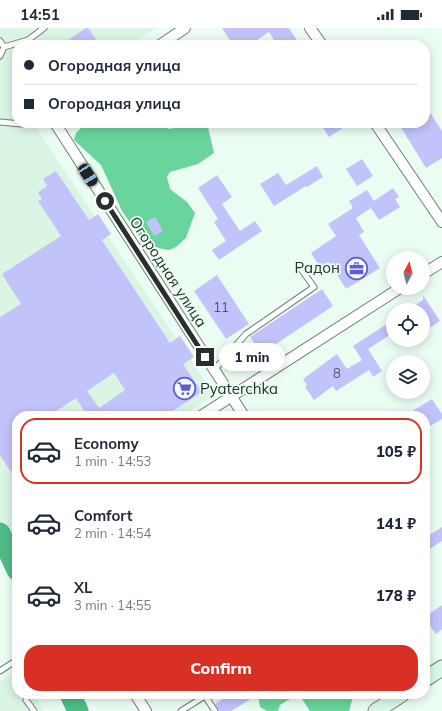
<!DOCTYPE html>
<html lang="en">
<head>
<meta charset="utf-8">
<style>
	body { margin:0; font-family:Mulish,sans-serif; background:#f2f2f3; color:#1f2937; height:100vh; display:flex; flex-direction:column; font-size:15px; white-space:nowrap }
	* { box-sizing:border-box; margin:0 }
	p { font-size:13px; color:#747a83 }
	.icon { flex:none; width:22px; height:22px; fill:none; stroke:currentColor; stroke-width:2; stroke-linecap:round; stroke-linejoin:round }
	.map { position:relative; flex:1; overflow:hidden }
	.side { position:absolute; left:12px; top:383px; width:418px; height:288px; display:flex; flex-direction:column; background:#fff; border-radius:16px; box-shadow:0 2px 10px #0003 }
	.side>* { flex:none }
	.banner { position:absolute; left:12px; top:12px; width:418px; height:88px; border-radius:16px; box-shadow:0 2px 10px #0003; display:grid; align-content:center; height:88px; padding:0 12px; background:#fff }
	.needle { width:26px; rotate:7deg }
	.buttons { position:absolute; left:386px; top:223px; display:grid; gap:8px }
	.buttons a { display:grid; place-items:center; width:44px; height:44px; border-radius:50%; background:#fff; box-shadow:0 2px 10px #0003; font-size:20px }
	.end { position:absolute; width:18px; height:18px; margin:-9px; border:5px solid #29302c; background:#fff; box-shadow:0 0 0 2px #fff }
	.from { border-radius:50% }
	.bubble { position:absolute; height:28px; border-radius:14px; background:#fff; box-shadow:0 2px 10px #0003; font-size:13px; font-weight:800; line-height:28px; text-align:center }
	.car { position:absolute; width:12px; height:24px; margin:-12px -6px; border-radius:5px; box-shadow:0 0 3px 1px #0007; background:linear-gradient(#222 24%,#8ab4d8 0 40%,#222 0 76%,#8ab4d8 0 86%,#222 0) }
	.banner b { display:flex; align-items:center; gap:14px; height:38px; font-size:15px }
	.banner b+b { border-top:1px solid #e0e1e3 }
	.banner i { width:10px; height:10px; background:#1f2937 }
	ul { padding:7px 0 0; list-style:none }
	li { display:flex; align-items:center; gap:12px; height:66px; margin:0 8px 6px; padding:0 4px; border:2px solid transparent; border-radius:16px }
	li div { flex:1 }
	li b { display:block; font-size:15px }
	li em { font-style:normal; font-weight:800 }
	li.active { border-color:#d93025 }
	li>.icon { width:36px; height:36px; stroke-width:1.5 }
	.primary-button { display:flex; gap:8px; margin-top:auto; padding:8px 12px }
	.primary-button a { flex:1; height:46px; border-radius:16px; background:#d93025; color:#fff; font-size:16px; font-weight:800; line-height:46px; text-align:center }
	.status { display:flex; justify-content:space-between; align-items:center; height:28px; padding:0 20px; background:#fff; direction:ltr }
	.status svg { height:11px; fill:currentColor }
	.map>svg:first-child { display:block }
</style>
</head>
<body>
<div class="status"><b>14:51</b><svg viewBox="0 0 49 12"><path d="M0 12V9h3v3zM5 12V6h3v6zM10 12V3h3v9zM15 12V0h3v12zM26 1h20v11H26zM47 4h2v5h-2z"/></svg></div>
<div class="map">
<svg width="442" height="683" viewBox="0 0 442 683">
	<rect width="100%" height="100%" fill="#ebfdf2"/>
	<path fill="#dbf5e5" d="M0 0H156L130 17H17V95H33L214 367 182 388H17V499L0 510Z
		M17 642V666H34L44 683H0V653Z"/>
	<path fill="#69d49c" d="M86 95H163L169 101 175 100 181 95H207L214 125 198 136 170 144 167 149 170 161 187 174 195 185 186 210 176 219 169 222 162 221 144 215 122 183 101 137 74 112 76 105Z
		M258 666H349L353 669 349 683H310L302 671H290L280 677 278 683H267L260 679Z"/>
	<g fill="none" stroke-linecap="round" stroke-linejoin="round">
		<path stroke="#4fbb85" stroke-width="21" d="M0 505 17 542
			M70 666 78 683"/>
	</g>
	<path fill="#c3c3fb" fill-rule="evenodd" d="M86 0H88L100 17H61Z
		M222 0H289L300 17H277L269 4 249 17H233Z
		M425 77 442 103V130L426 140 400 98 405 95H425Z
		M320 95H351L329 109Z
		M362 131 373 148 357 158 346 141Z
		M317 138 323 149 307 159 306 158 274 178 260 156 278 145 286 157Z
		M56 143 89 192 98 186 111 206 102 212 170 315 180 308 194 329 183 336 202 364 165 388H86L87 387 76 370 49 388H17V453L0 427V289L21 276 2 246 61 208 38 173 42 171 38 164 47 158 43 151ZM114 345 125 362 99 380 87 363Z
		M217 147 232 169 222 176 240 203 255 193 262 203 219 232 212 222 226 213 214 194 218 191 198 160Z
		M393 160 399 169 395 171 400 179 379 192 371 180 356 190 364 204 359 207 380 240 346 261 329 234 320 239 311 225 336 208 328 196 353 180 349 173 367 162 374 173Z
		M155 189 163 203 154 208 146 194Z
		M217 247 249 296 226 311 194 263Z
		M322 261 333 278 261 326 250 309Z
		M423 267 440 293 423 304V282H407L423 272Z
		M393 292V305L368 321 382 343 373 349 369 342 336 363 333 358 314 372 305 359 307 357 303 351 337 326 347 341 362 332 353 318Z
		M432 371 442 386V391L425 401V388H404Z
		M442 499V513L425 524V510Z
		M442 577V601L436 606 425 591V589Z
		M230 666H259L231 683H219L215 676Z"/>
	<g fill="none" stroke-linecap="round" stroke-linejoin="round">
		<defs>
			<path id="lane" d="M0 13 4 19
				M0 28 4 19 28 12 44 0
				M0 94 21 96 27 95
				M214 342 246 306 314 259 298 237
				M0 643 17 632
				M26 672 34 683
				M181 683 205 668 215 683"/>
			<path id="street" d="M310 0 322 17
				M160 17 185 0
				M55 95 244 388
				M375 95 442 194
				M423 246 442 234
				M201 388 400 260
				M135 666 146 683"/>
			<path id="secondary" d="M425 651 442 640
				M376 683 402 666"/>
		</defs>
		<use href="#lane" stroke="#6e7e74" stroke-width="7"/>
		<use href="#street" stroke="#6e7e74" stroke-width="12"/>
		<use href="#secondary" stroke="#6e7e74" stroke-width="17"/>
		<use href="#lane" stroke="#fff" stroke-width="5"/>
		<use href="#street" stroke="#fff" stroke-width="10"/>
		<use href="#secondary" stroke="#daf8e7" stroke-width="15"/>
	</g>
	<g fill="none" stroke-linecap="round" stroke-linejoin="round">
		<path stroke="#29302c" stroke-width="5" d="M105 173 205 329"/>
	</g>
	<defs>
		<symbol id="office-ring" viewBox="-11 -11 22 22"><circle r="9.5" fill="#ebfdf2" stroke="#6858d1" stroke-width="1.5"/><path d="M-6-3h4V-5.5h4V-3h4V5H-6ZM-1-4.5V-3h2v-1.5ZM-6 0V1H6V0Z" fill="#6858d1"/></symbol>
		<symbol id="supermarket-ring" viewBox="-11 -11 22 22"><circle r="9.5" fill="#ebfdf2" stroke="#6858d1" stroke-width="1.5"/><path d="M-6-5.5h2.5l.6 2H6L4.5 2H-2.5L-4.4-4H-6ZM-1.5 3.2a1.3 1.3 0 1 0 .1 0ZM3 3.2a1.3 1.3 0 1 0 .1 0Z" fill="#6858d1"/></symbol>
	</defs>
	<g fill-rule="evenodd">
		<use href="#office-ring" x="344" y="228" width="25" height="25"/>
		<use href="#supermarket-ring" x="172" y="348" width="25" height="25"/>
	</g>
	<g text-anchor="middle" stroke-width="3.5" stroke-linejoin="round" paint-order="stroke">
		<g font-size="13" fill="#505560">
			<text x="221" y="284">11</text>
			<text x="337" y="350">8</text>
		</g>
		<g font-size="15" fill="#29302c" stroke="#ebfdf2" text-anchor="end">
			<text x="340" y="245">Радон</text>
			<text x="200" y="366" text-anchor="start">Pyaterchka</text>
		</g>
		<g font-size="15" fill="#29302c" stroke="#ebfdf2">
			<text transform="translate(168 244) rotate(57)" y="5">Огородная улица</text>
		</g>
	</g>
</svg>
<div class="buttons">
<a><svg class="needle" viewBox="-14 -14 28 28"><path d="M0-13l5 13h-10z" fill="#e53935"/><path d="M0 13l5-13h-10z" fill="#747a83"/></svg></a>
<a><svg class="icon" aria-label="locate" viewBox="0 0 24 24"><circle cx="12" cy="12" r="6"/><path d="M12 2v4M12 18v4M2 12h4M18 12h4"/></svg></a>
<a><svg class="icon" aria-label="layers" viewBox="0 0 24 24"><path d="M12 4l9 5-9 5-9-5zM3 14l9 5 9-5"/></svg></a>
</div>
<i class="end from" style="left:105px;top:173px"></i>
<i class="end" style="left:205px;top:329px"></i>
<div class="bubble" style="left:219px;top:315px;width:66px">1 min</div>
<i class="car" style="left:88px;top:147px;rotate:147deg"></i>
<div class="banner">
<b><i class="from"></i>Огородная улица</b>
<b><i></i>Огородная улица</b>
</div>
<section class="side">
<ul>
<li class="active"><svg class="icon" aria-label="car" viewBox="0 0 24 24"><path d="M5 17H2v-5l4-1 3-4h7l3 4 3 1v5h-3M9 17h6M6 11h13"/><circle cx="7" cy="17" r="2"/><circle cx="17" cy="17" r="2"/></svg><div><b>Economy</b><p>1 min · 14:53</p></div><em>105 ₽</em></li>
<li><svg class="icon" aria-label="car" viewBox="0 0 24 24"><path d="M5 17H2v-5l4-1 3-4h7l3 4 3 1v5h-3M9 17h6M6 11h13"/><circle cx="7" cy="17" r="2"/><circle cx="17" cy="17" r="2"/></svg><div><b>Comfort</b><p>2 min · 14:54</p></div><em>141 ₽</em></li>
<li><svg class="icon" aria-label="car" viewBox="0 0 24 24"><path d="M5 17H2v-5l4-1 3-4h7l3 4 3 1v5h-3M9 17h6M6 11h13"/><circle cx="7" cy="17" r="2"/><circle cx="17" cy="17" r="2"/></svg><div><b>XL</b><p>3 min · 14:55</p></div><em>178 ₽</em></li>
</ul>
<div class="primary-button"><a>Confirm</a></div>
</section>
</div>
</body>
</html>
